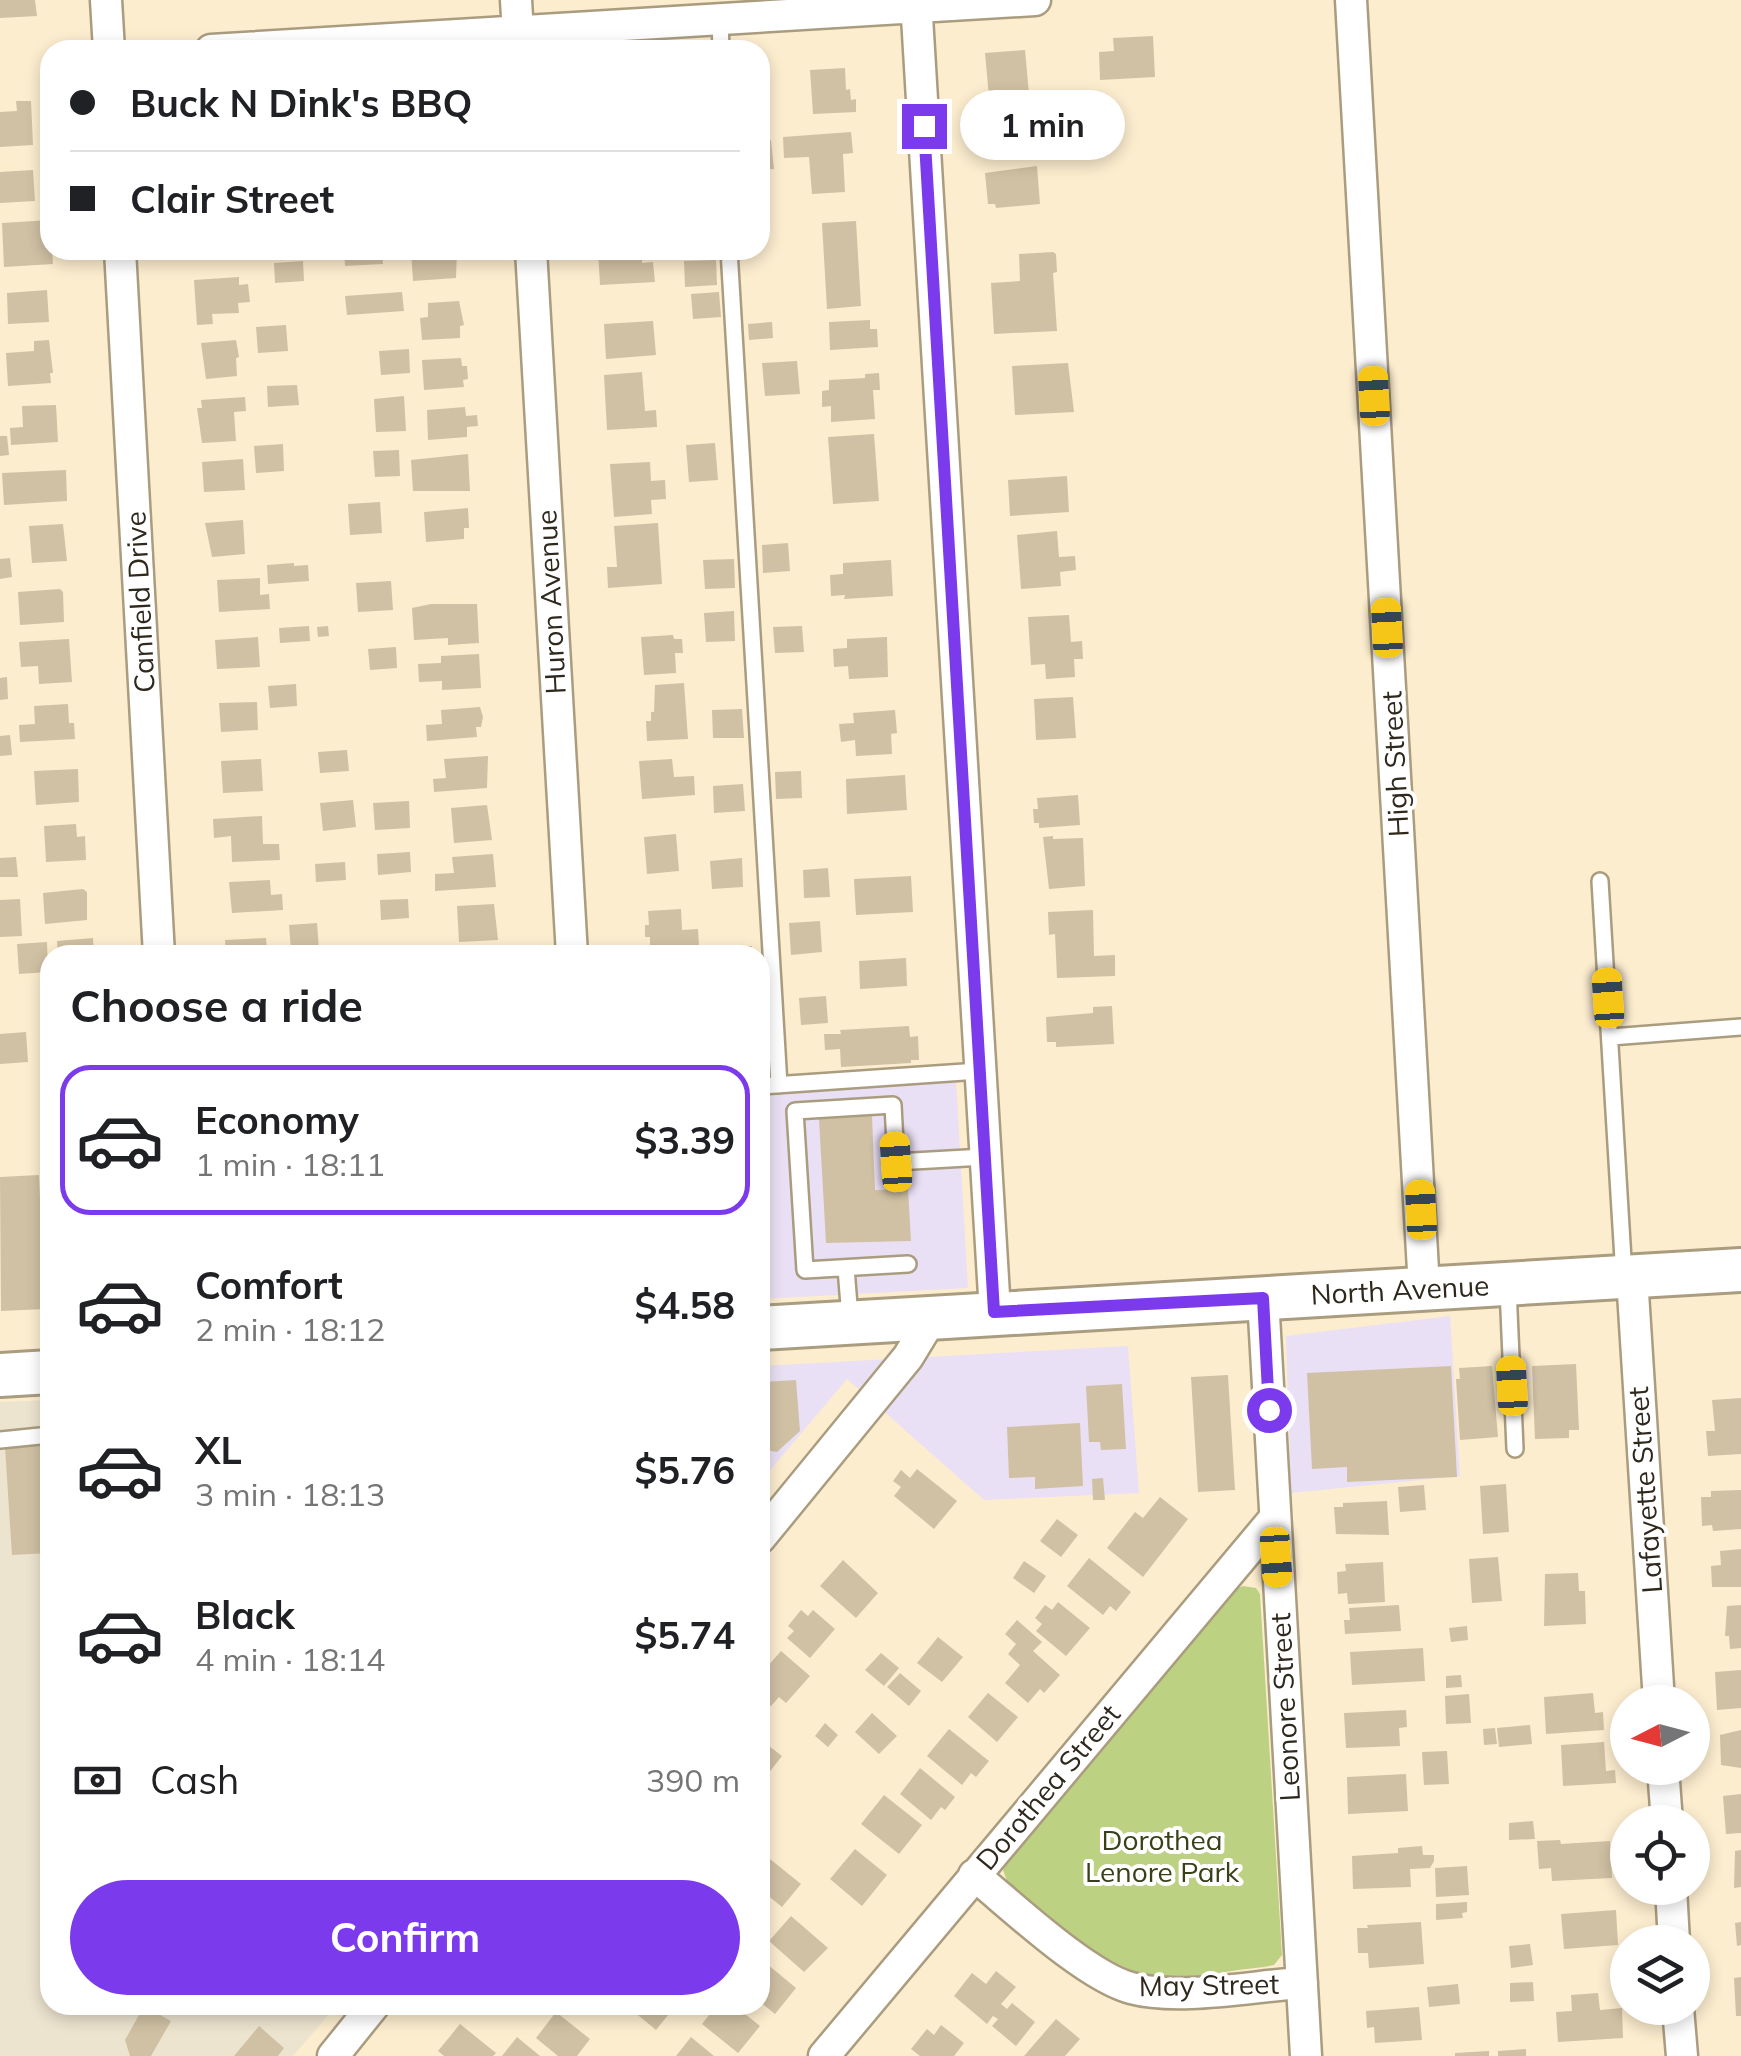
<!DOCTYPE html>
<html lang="en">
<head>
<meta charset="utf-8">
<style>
	body { margin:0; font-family:Mulish,sans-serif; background:#f6f6f6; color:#202124; height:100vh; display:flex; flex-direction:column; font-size:38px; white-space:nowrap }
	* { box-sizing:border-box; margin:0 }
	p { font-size:32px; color:#757577 }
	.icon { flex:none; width:55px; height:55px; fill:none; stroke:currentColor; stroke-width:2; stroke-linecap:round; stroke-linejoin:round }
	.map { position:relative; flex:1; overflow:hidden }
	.panel { position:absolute; left:40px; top:945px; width:730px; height:1070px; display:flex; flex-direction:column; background:#fff; border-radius:30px; box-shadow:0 5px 15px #0003 }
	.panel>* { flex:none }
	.top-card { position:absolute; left:40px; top:40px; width:730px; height:220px; border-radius:30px; box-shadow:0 5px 15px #0003; display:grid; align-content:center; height:220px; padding:0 30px; background:#fff }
	.needle { width:65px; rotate:264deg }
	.controls { position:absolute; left:1610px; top:1685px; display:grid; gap:20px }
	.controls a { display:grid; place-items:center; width:100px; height:100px; border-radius:50%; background:#fff; box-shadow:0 5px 15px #0003; font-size:50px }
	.end { position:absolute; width:45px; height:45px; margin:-22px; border:12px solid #7c3aed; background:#fff; box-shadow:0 0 0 5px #fff }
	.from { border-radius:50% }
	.bubble { position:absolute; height:70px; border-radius:35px; background:#fff; box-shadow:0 5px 15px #0003; font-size:32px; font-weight:700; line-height:70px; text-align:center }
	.car { position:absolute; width:30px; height:60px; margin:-30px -15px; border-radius:12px; box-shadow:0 0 8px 2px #0007; background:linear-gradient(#f5c518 24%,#345 0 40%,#f5c518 0 76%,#345 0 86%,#f5c518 0) }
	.top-card b { display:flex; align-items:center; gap:35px; height:95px; font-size:38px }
	.top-card b+b { border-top:2px solid #e0e0e0 }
	.top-card i { width:25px; height:25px; background:#202124 }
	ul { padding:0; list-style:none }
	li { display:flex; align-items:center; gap:30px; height:150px; margin:0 20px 15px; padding:0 10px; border:5px solid transparent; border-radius:30px }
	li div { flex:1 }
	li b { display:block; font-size:38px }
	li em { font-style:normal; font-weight:700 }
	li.on { border-color:#7c3aed }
	li>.icon { width:90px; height:90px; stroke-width:1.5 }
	h2 { padding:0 30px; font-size:45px; line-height:120px }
	.pay { display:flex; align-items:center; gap:25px; height:110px; padding:0 30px; font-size:38px }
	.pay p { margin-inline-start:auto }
	.cta { display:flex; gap:20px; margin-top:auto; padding:20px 30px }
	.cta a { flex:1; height:115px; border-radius:60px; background:#7c3aed; color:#fff; font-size:40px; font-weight:700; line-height:115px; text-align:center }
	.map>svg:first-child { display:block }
</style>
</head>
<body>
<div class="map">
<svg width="1741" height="2056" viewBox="0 0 1741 2056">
	<rect width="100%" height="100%" fill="#fcedcf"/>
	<path fill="#eae0f5" d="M956 1080 968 1288 760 1299V1090Z
		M1450 1316 1460 1476 1291 1493 1286 1336Z
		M1128 1346 1139 1493 984 1500 847 1379 760 1482V1366Z"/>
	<path fill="#ede4cf" d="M50 1400V2005H337L293 2056H0V1402Z"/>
	<path fill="#bdd183" d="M1243 1586 1256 1588 1260 1594 1282 1955 1274 1965 1264 1967C1231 1970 1186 1980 1154 1976 1104 1969 1048 1914 1008 1884L1003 1870 1008 1860 1233 1590Z"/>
	<path fill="#d0c1a4" d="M0 0H35L37 16 0 18Z
		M1153 36 1155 77 1100 80 1099 52 1114 51 1113 38Z
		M1025 50 1029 94 989 97 985 53Z
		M845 68 846 90 850 89 851 100 856 99V112L813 114 810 70Z
		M16 101H31L33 145 0 147V112L17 111Z
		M1033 110V113L1048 112V117L1058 116 1059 133 1050 134 1051 146 993 149 991 113Z
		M851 132 853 153 843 154 845 192 812 194 809 157 784 158 783 137Z
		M760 140H771L774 169 760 170Z
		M1037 166 1040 204 996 208 995 204H988L985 173Z
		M33 170 35 201 0 203V172Z
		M50 220 53 264 4 267 2 223Z
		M856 221 861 306 827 309 822 223Z
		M344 250H382L383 264 345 266Z
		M411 250H457L456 278 413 281Z
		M598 250H642V263L653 262 655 282 600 285Z
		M1053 252 1056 254 1057 272 1053 273 1057 331 994 334 991 283 1020 281 1019 254Z
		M716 260 717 285 685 287 684 261Z
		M303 261 304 281 275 283 274 263Z
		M239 277V285L248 284 250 302 238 303 239 313 212 314 213 324 197 325 194 280Z
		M47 290 49 322 8 324 7 293Z
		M402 292 404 311 347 315 345 296Z
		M719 292 721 317 693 319 691 294Z
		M459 301 464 325 460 326V338L422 340 420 318 428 317V303Z
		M870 320V329H877L878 347 830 350 829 322Z
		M653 321 656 355 606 359 604 324Z
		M772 322 773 338 749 340 748 324Z
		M286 325 288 351 258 353 256 327Z
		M49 340 53 373H50L51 383 8 386 6 353 34 351V341Z
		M236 340 239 357 236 358 237 376 206 379 201 343Z
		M409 349 410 373 381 375 379 351Z
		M461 358 462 366H467L468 379 463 380 464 387 424 390 422 360Z
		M797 361 800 394 765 396 762 363Z
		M1068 363 1074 412 1015 415 1012 366Z
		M642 372 645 411 656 410 657 427 607 430 604 375Z
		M879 373 880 390H873L875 419 831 422V406L822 407V391L829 390V380L865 378V374Z
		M297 385 299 405 268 407 267 386Z
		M404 396 406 431 376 432 374 399Z
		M245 397 246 411 234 412 236 441 202 443 197 408H202L201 400Z
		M56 405 58 442 11 445 10 428 23 427 22 406Z
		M465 407 466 416 477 415 478 426 467 427V437L428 440 427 410Z
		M874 434 879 501 833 504 828 437Z
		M0 436H7L9 455 0 456Z
		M715 443 718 480 689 482 686 445Z
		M283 444 284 471 256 473 254 446Z
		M399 450 400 476 375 477 373 451Z
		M468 454 470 491H413L411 460Z
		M243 459 245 490 204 492 202 462Z
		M650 462 651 481 665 480 666 499 651 500 652 514 614 517 610 464Z
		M66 470 67 501 4 505 2 473Z
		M1067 476 1069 512 1010 516 1008 480Z
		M380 502 382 533 350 535 348 504Z
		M468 508 469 528H464V539L426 542 424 512Z
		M243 520 245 554 212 557 205 523Z
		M658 523 662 584 608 588 607 567H617L614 526Z
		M63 524 67 561 32 563 29 526Z
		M1057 531 1059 557 1075 556 1076 570 1060 572 1061 586 1021 589 1017 535Z
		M788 543 790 571 763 573 762 545Z
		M10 558 12 577 0 579V559Z
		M734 559 735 588 705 589 703 560Z
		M891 560 893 596 844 599 845 595 831 596 830 575 843 574V563Z
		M294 563V566L308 565 309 581 268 584 267 565Z
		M260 578V595L269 594 270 609 219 612 217 580Z
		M391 581 393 610 358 612 356 583Z
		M60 589 63 592 64 622 20 625 18 592Z
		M431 604H477L479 643 448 645V638L414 640 412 608Z
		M734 611 735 641 706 642 704 613Z
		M1069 615 1071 642 1082 641 1083 659H1074L1075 677 1046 679 1045 664 1031 665 1028 617Z
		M309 626 310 641 280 643 279 628Z
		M328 626 329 636 318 637 317 627Z
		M802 626 804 652 775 653 773 627Z
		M673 635 674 639H682L683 653H675L676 673 644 675 641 637Z
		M258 637 260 667 217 669 215 640Z
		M887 637 888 677 849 679 848 666 834 667 833 649 847 648V639Z
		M69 639 72 682 39 684 38 666 21 667 19 642Z
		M396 647 397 668 370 670 368 649Z
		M479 654 481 688 442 690V681L419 682 418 664 441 663V656Z
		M7 677 8 699 0 700V678Z
		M684 683 688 739 647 741 646 721H651V712H654L655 685Z
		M296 684 297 706 270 708 268 686Z
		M1073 697 1076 738 1036 740 1034 699Z
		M257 702 258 730 221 732 219 703Z
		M68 704 69 723H74L75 739 20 742 19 725 35 724 34 706Z
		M480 707 483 717 481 727H476L477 737 427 741 426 725 442 724 441 710Z
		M742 709 744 738H713L712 710Z
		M895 710 897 733 891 734 892 754 856 756 855 740 841 742 839 724 854 723 853 713Z
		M10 735 12 755 0 756V736Z
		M347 750 349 771 320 773 318 752Z
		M488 756 487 788 434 792 433 779 446 778 444 759Z
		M261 759 263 791 223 793 221 761Z
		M672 759 674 777 694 776 695 795 642 799 639 761Z
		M78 769 79 802 36 805 34 771Z
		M801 771 802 798 776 799 775 772Z
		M905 775 907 810 847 814 846 779Z
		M743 784 745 811 714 813 713 786Z
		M1078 795 1080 825 1039 828V823H1034L1033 809H1038L1037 798Z
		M353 800 356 827 323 831 320 803Z
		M409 801 410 828 375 830 373 803Z
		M487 805 492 840 454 843 451 808Z
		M262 816 263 844H279L280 860 232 862 231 836 214 838 213 819Z
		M76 824 77 837 85 836 86 860 46 862 44 826Z
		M676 834 679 871 647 874 644 837Z
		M1053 836V839L1083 838 1085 886 1049 889 1043 837Z
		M410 852 411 872 378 875 377 854Z
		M493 854 496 887 435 891V874L454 873 452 857Z
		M16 857 18 877H0V858Z
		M742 858 743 887 712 889 710 861Z
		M345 862 346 880 316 882 315 864Z
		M828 868 830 897 804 898 803 870Z
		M911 876 913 912 856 915 854 879Z
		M270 880 271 895 282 894 283 910 232 913 229 882Z
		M83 889 87 892V920L45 924 43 893Z
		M20 899 22 936 0 937V900Z
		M408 899 409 918 381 920 380 900Z
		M494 904 498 940 459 942 457 906Z
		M681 909 682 930 698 929 699 946 650 949V937H645V925H649L648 911Z
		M1093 910 1094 956 1115 955V976L1057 978 1055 934 1049 935 1048 912Z
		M820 921 822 952 791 955 789 923Z
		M317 923 319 949 291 951 289 925Z
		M93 938 94 955H58L57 941Z
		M266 938 267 949 284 948V955H226L225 940Z
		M47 942 48 972 19 974 17 944Z
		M752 946V955H722V947Z
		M906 958 907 986 860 989 859 961Z
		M826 996 828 1023 801 1025 799 998Z
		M1112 1006 1114 1044 1056 1047V1042H1047L1046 1017 1093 1013V1007Z
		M909 1026 910 1037 918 1036 919 1060H911V1063L841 1067 840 1049 825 1050 824 1034H841L840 1030Z
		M26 1032 28 1062 0 1064V1034Z
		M872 1116 875 1190 908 1189 911 1241 826 1243 819 1119Z
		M39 1175 45 1309 1 1311 0 1177Z
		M1576 1364 1579 1430H1569V1438L1535 1439 1532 1366Z
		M1451 1366 1457 1477 1347 1482V1467L1312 1469 1307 1373Z
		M1492 1366 1498 1437 1460 1440 1456 1379H1460L1459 1368Z
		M1228 1375 1235 1490 1198 1492 1191 1377Z
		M796 1380 800 1431 777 1452 760 1449V1382Z
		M1122 1384 1126 1449 1101 1450 1100 1442H1089L1086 1386Z
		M1741 1398V1454L1708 1456 1706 1431H1715L1712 1400Z
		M1080 1423 1083 1486 1035 1489V1477L1009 1478 1007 1427Z
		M50 1444V1553L12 1555 5 1447Z
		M917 1469 957 1501 934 1529 894 1496 901 1487 893 1481 901 1470 910 1478Z
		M1103 1478 1105 1500H1093L1092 1479Z
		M1506 1484 1509 1532 1483 1534 1480 1486Z
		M1424 1485 1426 1510 1400 1512 1398 1487Z
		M1741 1490V1529L1713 1531 1712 1525 1702 1526 1701 1497H1711V1491Z
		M1160 1497 1188 1519 1143 1577 1107 1548 1135 1512 1143 1518Z
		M1387 1501 1389 1535 1336 1534 1334 1507H1343V1503Z
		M1057 1519 1078 1535 1061 1557 1040 1541Z
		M1741 1549V1587H1712L1711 1566 1721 1565 1720 1551Z
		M1498 1557 1502 1601 1472 1603 1469 1559Z
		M1089 1558 1131 1592 1116 1611 1110 1606 1103 1615 1067 1586Z
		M843 1560 878 1593 856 1618 820 1586Z
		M1024 1561 1046 1576 1034 1593 1013 1578Z
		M1383 1562 1385 1602 1348 1604 1347 1593 1338 1594 1337 1572 1346 1571 1345 1564Z
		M1578 1573 1579 1591H1585L1586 1624 1544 1626 1545 1574Z
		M1058 1602 1090 1628 1066 1656 1036 1631 1042 1624 1035 1618 1045 1605 1052 1610Z
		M1399 1605 1401 1631 1345 1634 1344 1620H1350L1349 1608Z
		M1741 1605V1648L1730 1649 1729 1636H1725L1727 1606Z
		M801 1610 808 1616 813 1610 835 1629 810 1658 787 1638 794 1631 788 1626Z
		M1017 1620 1042 1642 1033 1651 1060 1675 1044 1693 1040 1689 1028 1703 1005 1683 1020 1665 1008 1654 1016 1644 1005 1634Z
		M1467 1626 1468 1640 1451 1642 1449 1628Z
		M938 1637 963 1657 942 1682 917 1663Z
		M1423 1648 1425 1681 1352 1685 1350 1652Z
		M781 1651 810 1676 786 1703 779 1697 771 1706 760 1697V1675Z
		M881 1653 899 1668 884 1686 865 1670Z
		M1741 1670V1708L1717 1710 1715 1672Z
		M900 1673 921 1691 909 1706 887 1687Z
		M1461 1675 1462 1687 1446 1688V1676Z
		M988 1693 1018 1717 997 1742 968 1717Z
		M1593 1693 1595 1713 1603 1712 1604 1730 1546 1734 1544 1697Z
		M1469 1694 1471 1723 1446 1724 1445 1696Z
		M1406 1710 1407 1727 1399 1728 1400 1746 1346 1748 1344 1713Z
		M872 1713 897 1736 879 1754 855 1732Z
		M825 1723 838 1735 828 1747 815 1736Z
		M1530 1725 1532 1744 1499 1747 1497 1728Z
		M1495 1728 1497 1744 1484 1745 1483 1729Z
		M949 1729 989 1761 976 1777 971 1773 962 1785 927 1756Z
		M1741 1730V1768L1721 1765 1720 1735Z
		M760 1739 782 1756 760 1784Z
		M1604 1742 1606 1771 1615 1770 1616 1783 1563 1786 1561 1745Z
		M1447 1751 1449 1784 1424 1785 1422 1752Z
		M920 1768 955 1797 945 1810 941 1807 931 1820 900 1794Z
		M1406 1774 1408 1811 1348 1814 1347 1777Z
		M1741 1794V1833L1726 1834 1723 1796Z
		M884 1795 922 1825 899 1854 861 1824Z
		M1533 1821 1535 1839 1509 1840V1823Z
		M1560 1840 1561 1844 1610 1841 1612 1878 1552 1881 1551 1868 1539 1869 1537 1841Z
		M1422 1846 1423 1855H1434V1861L1430 1868 1410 1869 1411 1887 1353 1889 1352 1856 1398 1853V1848Z
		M855 1849 887 1875 862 1906 830 1879Z
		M1741 1850V1887L1734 1888 1735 1851Z
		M770 1859 801 1884 782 1907 760 1889V1871Z
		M1467 1866 1469 1895 1436 1897 1435 1868Z
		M1467 1902V1912L1462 1913 1463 1918 1436 1920V1904Z
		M1616 1910 1618 1945 1564 1949 1561 1914Z
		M791 1916 828 1948 804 1972 769 1941Z
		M1421 1922 1424 1964 1369 1968 1368 1953H1358L1357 1928H1368L1367 1925Z
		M1741 1922V1945L1737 1946 1735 1923Z
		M1530 1944 1533 1965 1511 1968 1509 1946Z
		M760 1958 796 1988 775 2014 760 2002Z
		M996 1971 1016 1987 1001 2004 1007 2009 1012 2003 1035 2022 1016 2046 992 2026 998 2019 993 2016 987 2024 954 1996 972 1973 986 1984Z
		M1741 1977V2016H1736L1734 1978Z
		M1533 1982 1534 2001 1510 2002V1983Z
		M1458 1984 1460 2004 1429 2007 1427 1987Z
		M1598 1993 1600 2010 1622 2008 1623 2038 1558 2042 1556 2012 1572 2011 1571 1995Z
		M551 2005H571L562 2015Z
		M639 2005H666L672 2010 656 2030 633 2011Z
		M717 2005H734L760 2026 738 2053 702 2024Z
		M144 2006 171 2021 151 2056H130L125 2040Z
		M1419 2007 1422 2040 1375 2043 1374 2027 1367 2028 1366 2011Z
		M556 2012 590 2039 577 2056H558L536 2038Z
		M1056 2019 1080 2039 1065 2056H1024Z
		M460 2024 496 2053 493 2056H444L438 2051Z
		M941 2025 964 2043 954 2056H920L911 2049 927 2029 934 2035Z
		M259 2026 284 2048 278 2056H234Z
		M517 2037 540 2056H502Z
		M691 2037 714 2056H676Z
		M1526 2049V2056H1498V2051Z
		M1489 2051V2056H1455V2053Z"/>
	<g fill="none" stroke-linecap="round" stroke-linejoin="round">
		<defs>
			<path id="service" d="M720 20 721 50
				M729 250 779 1085
				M1600 881 1624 1276
				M1611 1037 1741 1027
				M760 1086 979 1071
				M908 1264 805 1270 795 1111 893 1105 896 1162 984 1157
				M846 1268 850 1318
				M1508 1288 1515 1449
				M0 1440 50 1435"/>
			<path id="minor" d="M106 0 109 50
				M516 0 519 50
				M916 0 995 1312
				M1351 0 1424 1288
				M211 50 1035 0
				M120 250 159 955
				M531 250 572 955
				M1632 1277 1659 1702
				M1263 1298 1306 2056
				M760 1538 908 1357 933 1316
				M1663 1768 1667 1822
				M974 1875C1012 1906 1086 1976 1131 1988 1179 2001 1252 1986 1302 1983
				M1671 1888 1674 1942
				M1678 2008 1682 2056
				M333 2056 374 2005
				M824 2056 1274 1519"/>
			<path id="secondary" d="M760 1328 1741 1270
				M0 1375 50 1372"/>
		</defs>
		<use href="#service" stroke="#aa9c7f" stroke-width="20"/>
		<use href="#minor" stroke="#aa9c7f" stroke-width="35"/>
		<use href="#secondary" stroke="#aa9c7f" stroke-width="48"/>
		<use href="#service" stroke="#fff" stroke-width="15"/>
		<use href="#minor" stroke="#fff" stroke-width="30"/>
		<use href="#secondary" stroke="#fff" stroke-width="42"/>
	</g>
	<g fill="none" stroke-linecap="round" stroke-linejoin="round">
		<path stroke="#7c3aed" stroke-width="12" d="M924 126 994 1312 1263 1298 1269 1410"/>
	</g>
	<g text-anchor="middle" stroke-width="8" stroke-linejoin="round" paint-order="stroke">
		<g font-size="28" fill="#2e281d" stroke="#fff">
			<text transform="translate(140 602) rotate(-93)" y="10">Canfield Drive</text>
			<text transform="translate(551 602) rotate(-93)" y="10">Huron Avenue</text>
			<text transform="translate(1395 764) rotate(-93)" y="10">High Street</text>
			<text transform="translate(1400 1290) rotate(-3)" y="10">North Avenue</text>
			<text transform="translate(1645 1490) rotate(-94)" y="10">Lafayette Street</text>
			<text transform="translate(1285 1707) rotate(-93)" y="10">Leonore Street</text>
			<text transform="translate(1048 1787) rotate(-50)" y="10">Dorothea Street</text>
			<text transform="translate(1209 1985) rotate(-1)" y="10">May Street</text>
		</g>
		<g font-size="28" fill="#384118" stroke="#fff">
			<text x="1162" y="1850">Dorothea<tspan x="1162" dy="32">Lenore Park</tspan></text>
		</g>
	</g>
</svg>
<div class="controls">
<a><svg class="needle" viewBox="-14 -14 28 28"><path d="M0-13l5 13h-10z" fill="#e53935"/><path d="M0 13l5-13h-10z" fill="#757577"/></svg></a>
<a><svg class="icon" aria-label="locate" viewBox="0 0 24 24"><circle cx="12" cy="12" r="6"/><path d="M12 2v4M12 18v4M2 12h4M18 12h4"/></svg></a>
<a><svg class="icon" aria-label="layers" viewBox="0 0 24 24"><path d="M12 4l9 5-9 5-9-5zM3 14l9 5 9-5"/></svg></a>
</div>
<i class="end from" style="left:1269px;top:1410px"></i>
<i class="end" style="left:924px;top:126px"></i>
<div class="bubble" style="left:960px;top:90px;width:165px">1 min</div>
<i class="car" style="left:1374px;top:396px;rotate:357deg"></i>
<i class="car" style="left:1387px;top:628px;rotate:357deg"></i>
<i class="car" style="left:1608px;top:998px;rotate:356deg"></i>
<i class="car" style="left:896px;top:1162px;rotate:356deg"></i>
<i class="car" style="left:1421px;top:1210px;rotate:357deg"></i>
<i class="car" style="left:1512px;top:1386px;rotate:357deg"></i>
<i class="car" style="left:1276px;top:1557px;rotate:176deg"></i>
<div class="top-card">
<b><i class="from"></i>Buck N Dink's BBQ</b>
<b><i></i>Clair Street</b>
</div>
<section class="panel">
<h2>Choose a ride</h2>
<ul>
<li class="on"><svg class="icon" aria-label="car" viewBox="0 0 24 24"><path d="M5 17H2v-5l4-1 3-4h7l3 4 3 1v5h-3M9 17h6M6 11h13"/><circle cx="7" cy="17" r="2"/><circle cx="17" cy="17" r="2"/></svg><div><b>Economy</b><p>1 min · 18:11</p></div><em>$3.39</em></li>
<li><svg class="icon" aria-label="car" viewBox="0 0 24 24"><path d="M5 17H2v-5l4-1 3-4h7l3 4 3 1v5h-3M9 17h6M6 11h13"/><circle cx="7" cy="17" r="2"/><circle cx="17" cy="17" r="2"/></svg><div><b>Comfort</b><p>2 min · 18:12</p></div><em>$4.58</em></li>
<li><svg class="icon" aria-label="car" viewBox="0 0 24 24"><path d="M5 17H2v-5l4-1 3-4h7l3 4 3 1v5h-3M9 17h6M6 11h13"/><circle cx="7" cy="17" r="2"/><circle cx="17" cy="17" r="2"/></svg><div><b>XL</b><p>3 min · 18:13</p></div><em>$5.76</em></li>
<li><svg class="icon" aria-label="car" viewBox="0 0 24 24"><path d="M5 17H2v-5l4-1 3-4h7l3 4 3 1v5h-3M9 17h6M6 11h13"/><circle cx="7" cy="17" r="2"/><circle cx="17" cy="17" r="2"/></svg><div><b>Black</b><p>4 min · 18:14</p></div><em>$5.74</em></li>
</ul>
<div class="pay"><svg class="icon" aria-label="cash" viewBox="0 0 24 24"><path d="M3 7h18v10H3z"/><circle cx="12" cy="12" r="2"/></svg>Cash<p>390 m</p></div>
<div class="cta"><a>Confirm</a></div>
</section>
</div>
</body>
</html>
